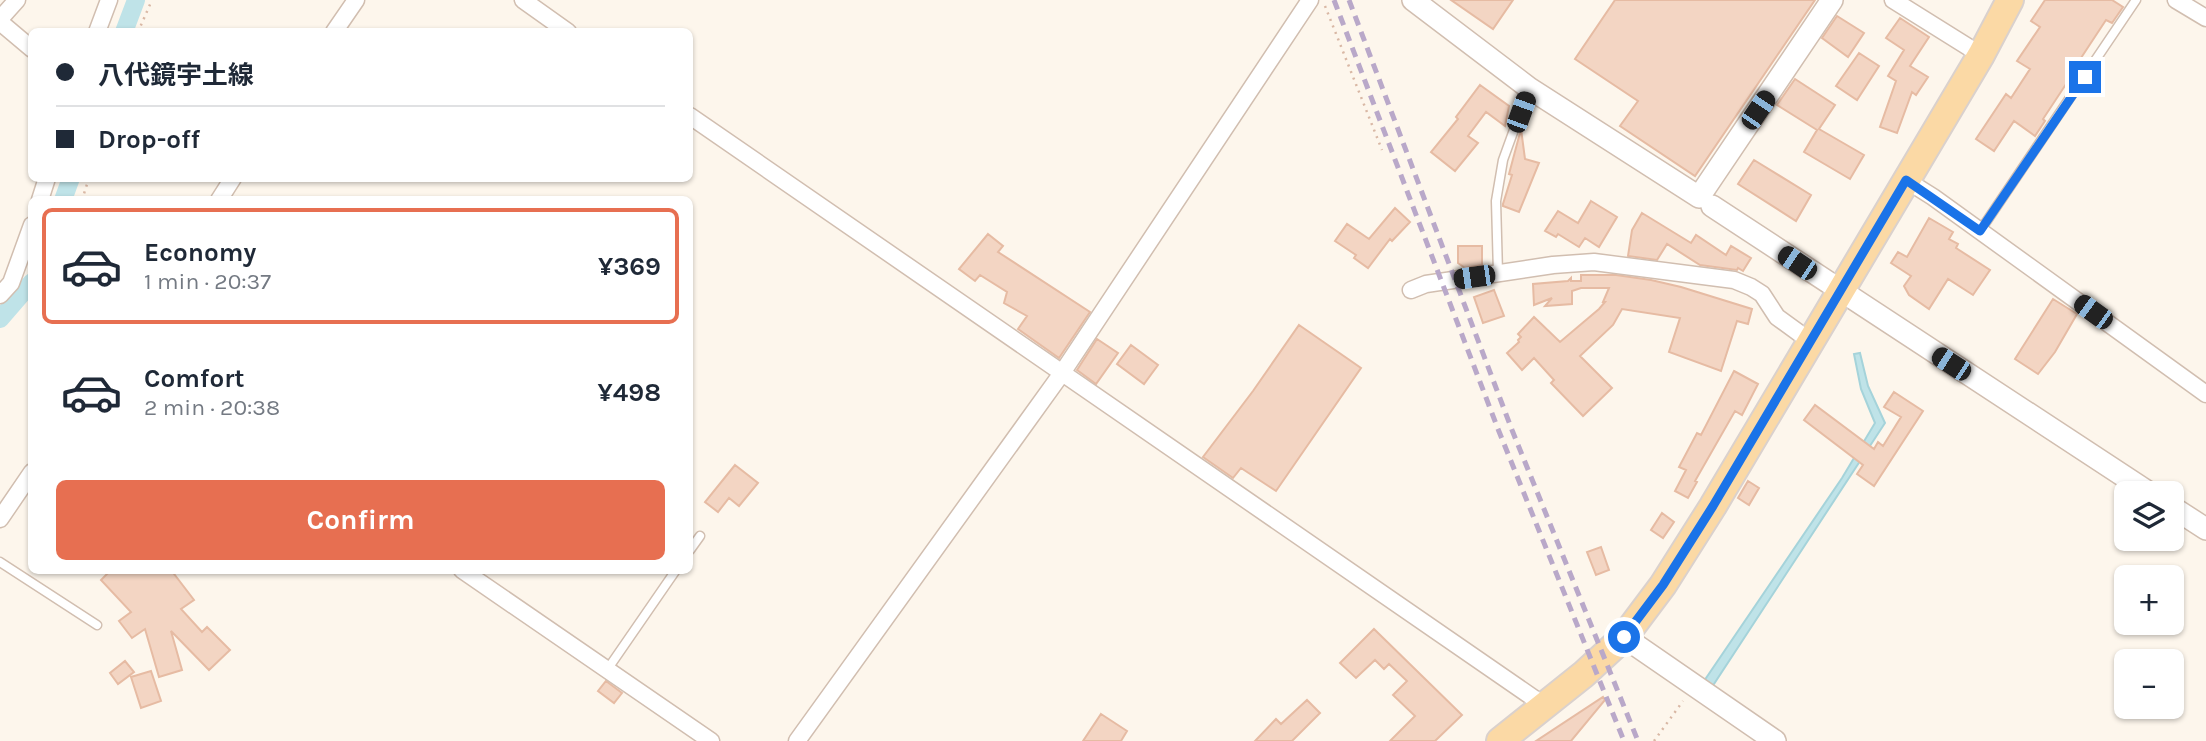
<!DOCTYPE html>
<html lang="en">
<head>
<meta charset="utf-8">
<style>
	body { margin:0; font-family:Karla,"Noto Sans JP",sans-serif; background:#f2f2f3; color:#1f2937; height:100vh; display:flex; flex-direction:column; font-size:26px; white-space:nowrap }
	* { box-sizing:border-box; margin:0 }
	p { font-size:23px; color:#747a83 }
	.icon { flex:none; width:38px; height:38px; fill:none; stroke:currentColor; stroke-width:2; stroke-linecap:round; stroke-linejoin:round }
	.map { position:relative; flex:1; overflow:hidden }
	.sheet { position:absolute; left:28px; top:196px; width:665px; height:378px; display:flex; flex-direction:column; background:#fff; border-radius:10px; box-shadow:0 2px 5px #0004 }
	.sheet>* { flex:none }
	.guide { position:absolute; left:28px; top:28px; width:665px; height:154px; border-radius:10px; box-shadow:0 2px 5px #0004; display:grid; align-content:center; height:154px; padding:0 28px; background:#fff }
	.tools { position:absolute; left:2114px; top:481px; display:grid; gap:14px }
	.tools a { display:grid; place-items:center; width:70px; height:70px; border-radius:10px; background:#fff; box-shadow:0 2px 5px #0004; font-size:35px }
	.end { position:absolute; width:32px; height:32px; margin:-16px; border:9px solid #1a73e8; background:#fff; box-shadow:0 0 0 4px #fff }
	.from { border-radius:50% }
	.car { position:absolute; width:21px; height:42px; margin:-21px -10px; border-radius:9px; box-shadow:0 0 5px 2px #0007; background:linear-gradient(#222 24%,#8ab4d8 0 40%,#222 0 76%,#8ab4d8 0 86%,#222 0) }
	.guide b { display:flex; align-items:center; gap:24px; height:66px; font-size:26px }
	.guide b+b { border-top:2px solid #e0e1e3 }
	.guide i { width:18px; height:18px; background:#1f2937 }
	ul { padding:12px 0 0; list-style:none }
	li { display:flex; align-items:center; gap:21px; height:116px; margin:0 14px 10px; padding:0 14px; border:4px solid transparent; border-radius:10px }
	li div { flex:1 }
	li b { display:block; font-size:26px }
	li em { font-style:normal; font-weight:700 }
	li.selected { border-color:#e76f51 }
	li>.icon { width:63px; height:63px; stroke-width:1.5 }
	.cta { display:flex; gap:14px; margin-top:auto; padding:14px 28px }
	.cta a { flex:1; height:80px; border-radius:10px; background:#e76f51; color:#fff; font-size:28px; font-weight:700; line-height:80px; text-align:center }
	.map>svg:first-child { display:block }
</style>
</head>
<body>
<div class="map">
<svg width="2206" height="741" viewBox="0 0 2206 741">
	<rect width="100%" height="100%" fill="#fdf6ec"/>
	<path fill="#bfe3e8" stroke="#a5d3da" stroke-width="2" d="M1860 353 1868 386 1885 423 1710 690 1702 684 1842 478 1875 423 1861 389 1854 354Z"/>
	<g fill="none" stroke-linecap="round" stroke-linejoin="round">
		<path stroke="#bfe3e8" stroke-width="18" d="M124 32 136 0
			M63 200 71 178
			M0 319 32 282"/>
	</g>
	<path fill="#f3d5c3" stroke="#e6bba3" stroke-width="2" d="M1451 0H1513L1493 29Z
		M1615 0H1815L1695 176 1620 126 1638 101 1575 59Z
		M2045 0H2112L2123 7 2112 23 2106 20 2077 64 2078 66 2043 119 2045 121 2035 136 2014 121 1994 151 1976 139 2006 94 2011 98 2030 69 2017 61 2040 27 2031 21Z
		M1837 16 1864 33 1848 57 1822 38Z
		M1900 18 1929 37 1910 66 1928 77 1916 95 1912 92 1897 133 1880 127 1896 81 1888 76 1904 50 1886 38Z
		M1859 53 1879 66 1857 100 1836 86Z
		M1795 79 1835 105 1819 129 1864 155 1850 179 1804 152 1817 130 1777 105Z
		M1480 85 1509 106 1505 126 1486 112 1468 136 1478 143 1455 171 1431 152 1458 119 1456 117Z
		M1521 129 1525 159 1539 163 1519 212 1503 206V204L1512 175 1509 174Z
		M1754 160 1811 195 1796 221 1738 184Z
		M1591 201 1617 217 1599 247 1585 238 1579 247 1558 234 1556 237 1545 231 1558 211 1578 223Z
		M1395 208 1410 222 1392 241 1390 239 1368 268 1354 258 1356 255 1335 241 1347 224 1369 239Z
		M1642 213 1691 243 1696 235 1726 255 1731 246 1751 258 1743 271 1738 268 1737 270 1700 265 1667 244 1657 260 1628 256 1632 230Z
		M1929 218 1953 232 1949 239 1958 244 1956 248 1990 270 1973 295 1948 279 1929 309 1909 295 1904 286 1911 276 1891 263 1898 252 1907 257Z
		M988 234 1003 246 998 252 1090 312 1059 358 1018 329 1027 316 1004 303 1007 292 980 275 975 281 959 269Z
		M1458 246H1482V265L1465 268 1458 263Z
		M1581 275H1616L1651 280 1681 287 1752 309 1748 324 1737 321 1721 371 1669 352 1680 318 1622 309 1613 325 1580 356 1612 388 1583 416 1551 383 1554 380 1534 358 1522 370 1507 353 1519 342 1518 340 1521 337 1518 334 1534 317 1560 342 1599 309 1605 302H1603L1609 288H1581L1572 291V304L1545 306 1552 298 1534 305 1533 284 1568 281 1571 278V281H1581Z
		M1494 290 1504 316 1483 323 1474 297Z
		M2053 299 2077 314 2055 352 2038 374 2015 359Z
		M1299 325 1361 368 1276 491 1241 468 1233 478 1203 457 1253 391Z
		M1097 339 1118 353 1096 384 1077 370Z
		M1131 345 1158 365 1144 384 1117 364Z
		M1734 371 1758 384 1742 415 1735 411 1695 481 1697 482 1688 498 1675 491 1686 470 1679 467 1697 433 1701 435Z
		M1894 392 1923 411 1874 486 1857 474 1863 465 1804 420 1815 405 1874 449 1878 442 1883 446 1901 417 1884 407Z
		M735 465 758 483 739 506 729 498 718 512 705 502Z
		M1748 481 1759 488 1749 505 1738 498Z
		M1662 513 1674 522 1663 538 1651 530Z
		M1601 547 1609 570 1596 575 1587 552Z
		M111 570H171L194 600 181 609 202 632 207 627 230 650 209 670 171 631 182 670 159 677 145 629 132 638 119 621 131 612 101 580Z
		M1374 629 1462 715 1435 741H1390L1415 716 1393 695 1407 681 1389 664 1384 669 1375 660 1356 678 1340 663Z
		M125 661 134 672 118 684 110 673Z
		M151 671 161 701 141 708 131 677Z
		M606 681 622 693 614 703 598 691Z
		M1603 697 1605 700 1571 741H1536Z
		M1307 700 1320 713 1292 741H1255L1276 719 1281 724Z
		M1101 714 1127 731 1121 741H1083Z"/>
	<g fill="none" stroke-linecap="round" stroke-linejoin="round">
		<defs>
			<path id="service" d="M1980 231 2136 0
				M1498 273 1496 201 1503 160 1528 91
				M690 550 700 536
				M0 562 97 625
				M607 670 676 570"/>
			<path id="minor" d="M523 0 568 32
				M1893 0 1981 55
				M2176 0 2206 18
				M0 19 17 0
				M0 22 32 49
				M97 32 109 0
				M334 32 356 0
				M690 116 1545 706
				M1906 180 1933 197 2206 394
				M40 200 47 178
				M219 200 233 178
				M1411 290 1426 284 1553 265 1594 262 1734 280 1751 287 1762 294 1777 317 1810 341
				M0 295 11 283 32 225
				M0 519 32 472
				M462 570 711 741
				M797 741 1062 373 1310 0"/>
			<path id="tertiary" d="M1413 0 1529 88 1699 197 1832 0
				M1712 206 2151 494
				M2172 507 2206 529
				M1624 637 1775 741"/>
			<path id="primary" d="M1500 741 1584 674 1624 637 1663 585 1713 506 1981 55 2010 0"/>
		</defs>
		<use href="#service" stroke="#d1beb0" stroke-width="11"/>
		<use href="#minor" stroke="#d1beb0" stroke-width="19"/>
		<use href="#tertiary" stroke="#d1beb0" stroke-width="24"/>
		<use href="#primary" stroke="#dad1cd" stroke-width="30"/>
		<path stroke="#d9b8a5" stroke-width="2.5" stroke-dasharray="2 5" stroke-linecap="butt" d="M1325 6 1382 150
			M138 32 152 0
			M82 200 89 178
			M1654 741 1683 701"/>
		<use href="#service" stroke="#fff" stroke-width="8"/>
		<use href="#minor" stroke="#fff" stroke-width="16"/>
		<use href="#tertiary" stroke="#fff" stroke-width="21"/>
		<use href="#primary" stroke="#fbd9a5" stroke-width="26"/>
		<path stroke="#b9a8c9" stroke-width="5" stroke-dasharray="10 7" stroke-linecap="butt" d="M1334 0 1498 429 1624 741
			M1349 0 1512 430 1638 741"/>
	</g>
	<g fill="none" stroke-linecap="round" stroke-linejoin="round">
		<path stroke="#1a73e8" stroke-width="9" d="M1624 637 1663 585 1713 506 1906 180 1980 231 2085 77"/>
	</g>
</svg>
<div class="tools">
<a><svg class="icon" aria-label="layers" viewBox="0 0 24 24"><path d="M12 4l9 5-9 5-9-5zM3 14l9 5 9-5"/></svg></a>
<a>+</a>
<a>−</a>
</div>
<i class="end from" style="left:1624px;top:637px"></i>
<i class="end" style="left:2085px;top:77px"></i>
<i class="car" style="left:1758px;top:110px;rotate:34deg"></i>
<i class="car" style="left:1521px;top:112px;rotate:20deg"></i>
<i class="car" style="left:1797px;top:263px;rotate:304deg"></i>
<i class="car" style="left:1474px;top:277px;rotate:262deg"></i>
<i class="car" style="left:2093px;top:312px;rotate:306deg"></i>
<i class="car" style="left:1951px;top:364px;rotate:303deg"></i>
<div class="guide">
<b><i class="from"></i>八代鏡宇土線</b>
<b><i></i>Drop-off</b>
</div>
<section class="sheet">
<ul>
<li class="selected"><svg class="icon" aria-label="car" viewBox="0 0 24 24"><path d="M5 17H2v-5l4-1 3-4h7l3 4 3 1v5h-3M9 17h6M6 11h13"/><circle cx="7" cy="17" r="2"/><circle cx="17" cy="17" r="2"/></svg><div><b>Economy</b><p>1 min · 20:37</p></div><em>¥369</em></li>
<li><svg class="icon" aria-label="car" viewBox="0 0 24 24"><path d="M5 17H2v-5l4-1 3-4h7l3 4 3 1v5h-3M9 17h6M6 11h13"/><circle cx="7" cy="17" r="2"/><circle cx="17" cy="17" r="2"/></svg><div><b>Comfort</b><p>2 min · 20:38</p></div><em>¥498</em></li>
</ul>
<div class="cta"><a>Confirm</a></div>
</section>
</div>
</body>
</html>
